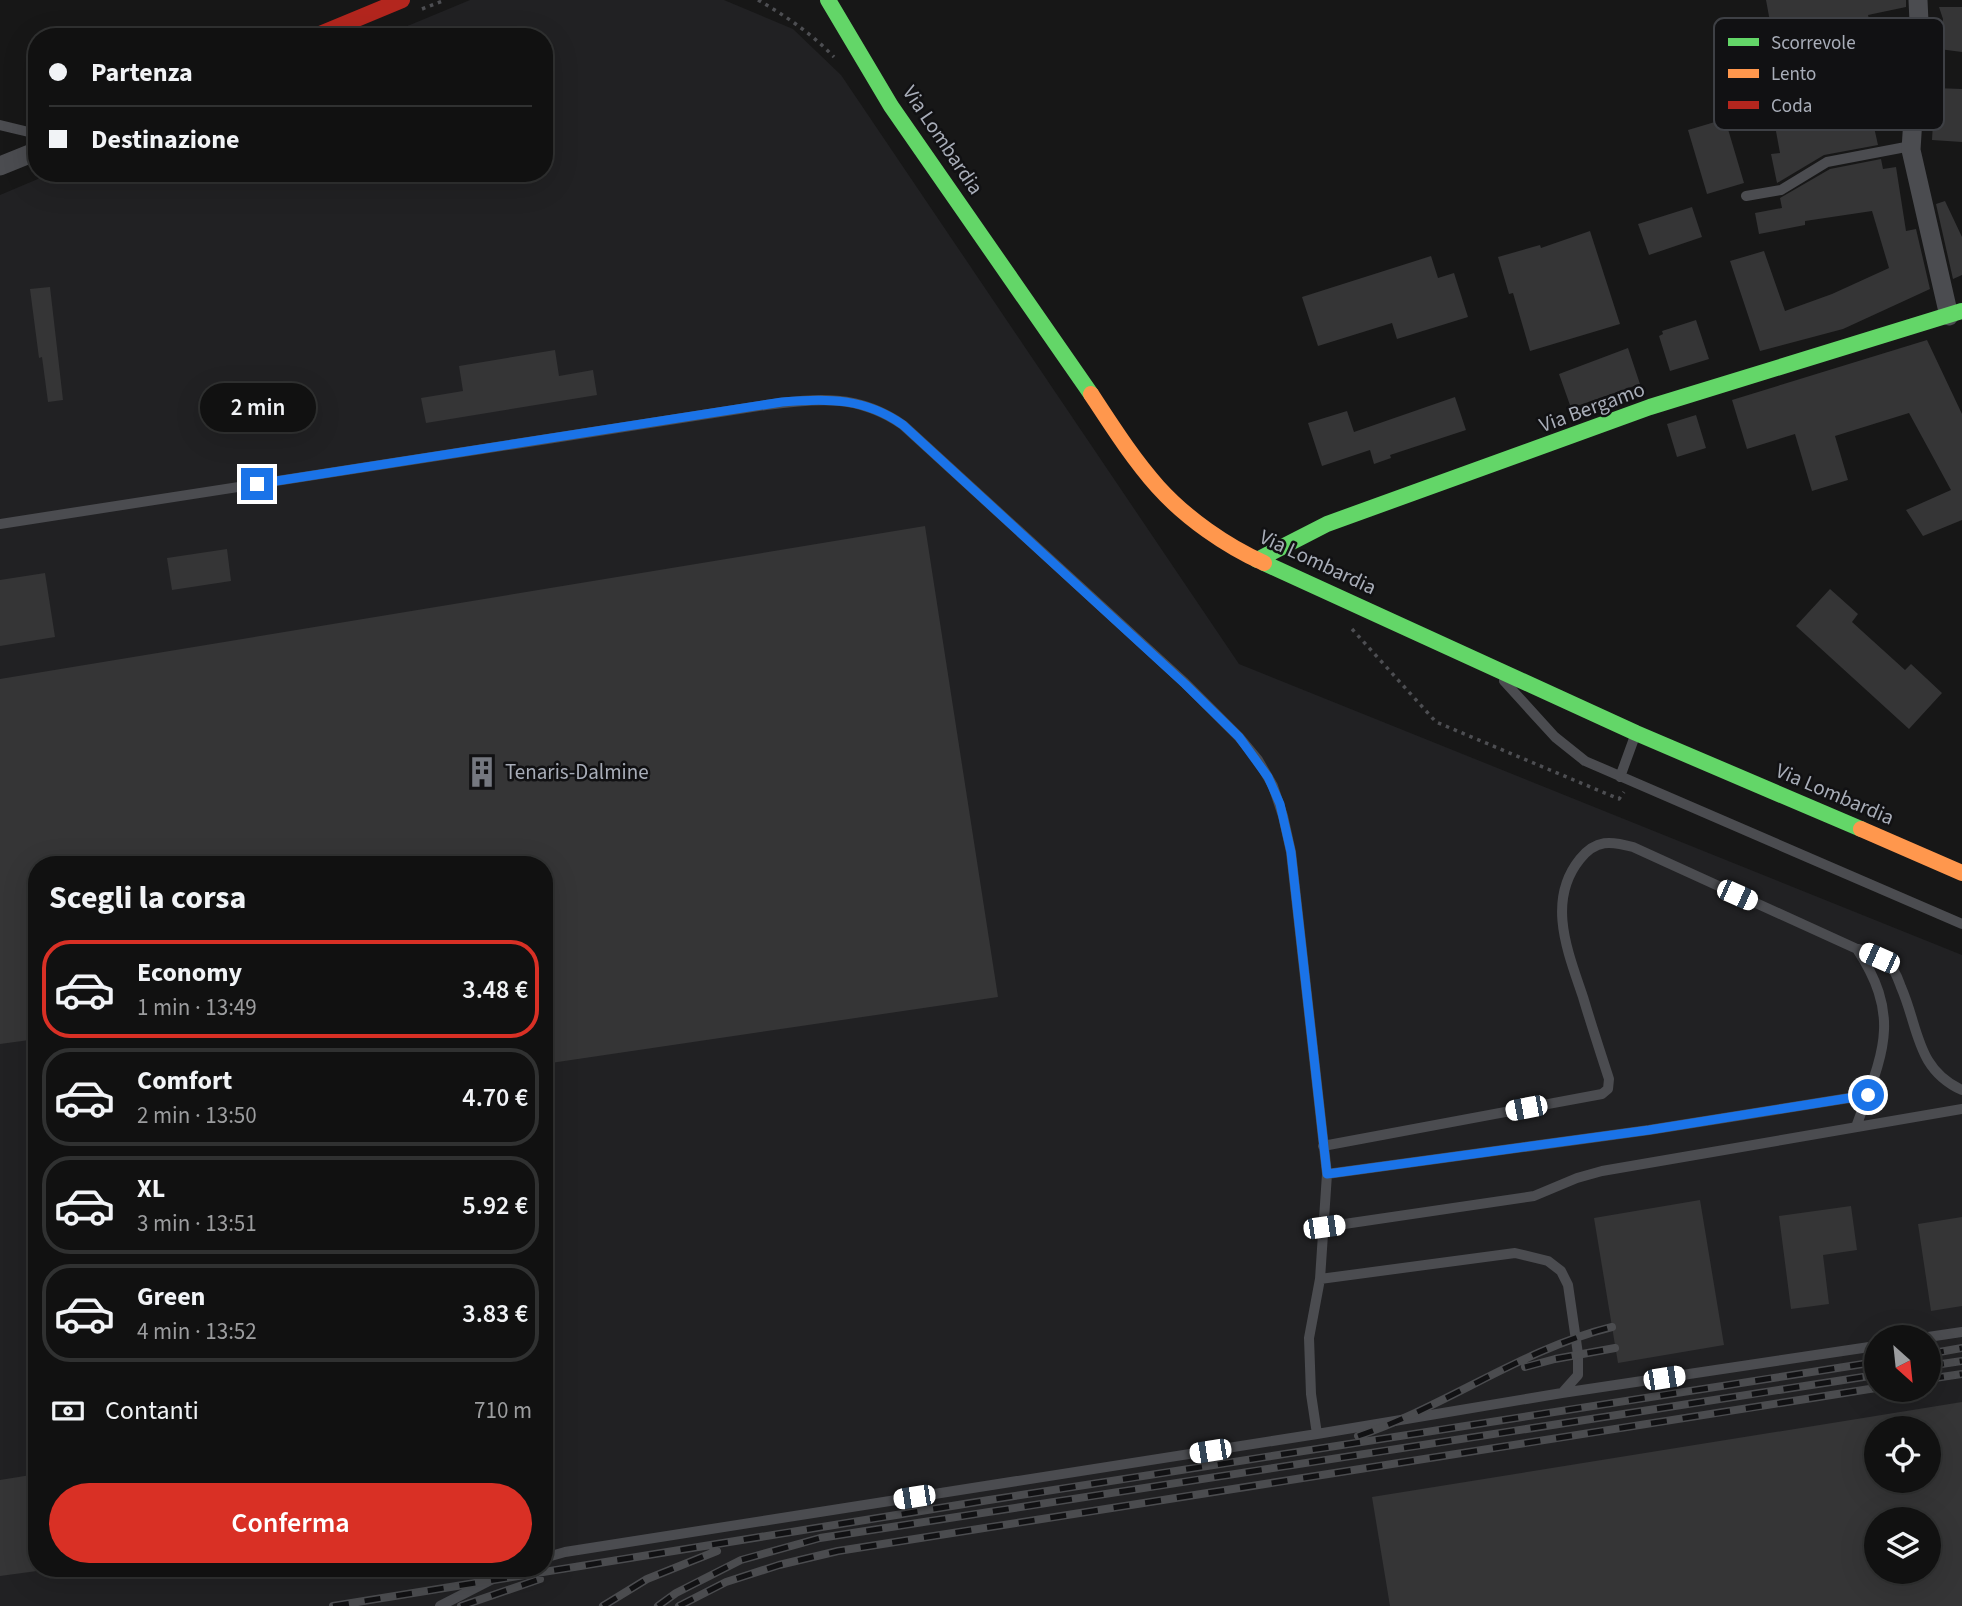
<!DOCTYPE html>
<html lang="it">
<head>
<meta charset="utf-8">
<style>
	body { margin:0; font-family:"Source Sans 3",sans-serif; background:#1e1f1f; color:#f1f3f6; height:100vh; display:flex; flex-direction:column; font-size:26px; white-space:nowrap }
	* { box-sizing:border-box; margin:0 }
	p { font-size:23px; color:#9c9d9f }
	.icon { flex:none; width:38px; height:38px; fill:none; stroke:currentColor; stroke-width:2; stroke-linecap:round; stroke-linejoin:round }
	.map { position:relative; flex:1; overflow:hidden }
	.drawer { position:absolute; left:28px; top:856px; width:525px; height:721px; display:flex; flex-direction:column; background:#111; border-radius:28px; box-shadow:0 7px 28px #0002,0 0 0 2px #303131 }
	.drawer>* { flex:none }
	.top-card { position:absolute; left:28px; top:28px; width:525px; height:154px; border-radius:28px; box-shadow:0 7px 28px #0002,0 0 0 2px #303131; display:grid; align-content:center; height:154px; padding:0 21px; background:#111 }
	.needle { width:46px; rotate:153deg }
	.tools { position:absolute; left:1864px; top:1325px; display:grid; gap:14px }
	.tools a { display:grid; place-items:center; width:77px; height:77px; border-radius:50%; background:#111; box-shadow:0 7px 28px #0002,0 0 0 2px #303131; font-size:35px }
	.end { position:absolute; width:32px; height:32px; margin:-16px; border:9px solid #1a73e8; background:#fff; box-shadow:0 0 0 4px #fff }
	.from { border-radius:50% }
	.bubble { position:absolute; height:49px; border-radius:24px; background:#111; box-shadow:0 7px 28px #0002,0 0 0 2px #303131; font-size:23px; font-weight:600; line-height:49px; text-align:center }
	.car { position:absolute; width:21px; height:42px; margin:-21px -10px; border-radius:9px; box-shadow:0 0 5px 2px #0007; background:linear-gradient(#fff 24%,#345 0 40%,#fff 0 76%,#345 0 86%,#fff 0) }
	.top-card b { display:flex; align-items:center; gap:24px; height:66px; font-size:26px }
	.top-card b+b { border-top:2px solid #303131 }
	.top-card i { width:18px; height:18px; background:#f1f3f6 }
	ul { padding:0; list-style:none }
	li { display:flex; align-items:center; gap:21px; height:98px; margin:0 14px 10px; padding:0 7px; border:4px solid #303131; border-radius:28px }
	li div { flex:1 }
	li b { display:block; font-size:26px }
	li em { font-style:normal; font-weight:600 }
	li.active { border-color:#d93025 }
	li>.icon { width:63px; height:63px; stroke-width:1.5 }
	h2 { padding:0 21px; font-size:32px; line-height:84px }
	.pay { display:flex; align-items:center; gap:18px; height:77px; padding:0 21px; font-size:26px }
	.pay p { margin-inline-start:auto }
	.button { display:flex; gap:14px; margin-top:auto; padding:14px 21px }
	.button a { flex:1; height:80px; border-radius:42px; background:#d93025; color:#fff; font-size:28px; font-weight:600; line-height:80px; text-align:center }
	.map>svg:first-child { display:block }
</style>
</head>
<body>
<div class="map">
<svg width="1962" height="1606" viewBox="0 0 1962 1606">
	<rect width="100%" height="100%" fill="#171717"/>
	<path fill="#212123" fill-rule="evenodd" d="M470 0H724L793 29 841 75 1239 664 1962 955V1606H0V195L52 173H544V37H381ZM37 864H544V1568H37ZM1876 1337H1928V1390H1876ZM1876 1428H1928V1480H1876ZM1876 1519H1928V1572H1876Z"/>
	<path fill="#353536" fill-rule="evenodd" d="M1766 0H1906V7L1868 15 1879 64 1792 83 1780 25 1771 27Z
		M1939 7H1962V52L1939 49 1943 19Z
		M1935 88 1962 89V142L1932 140Z
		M1875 96 1880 126 1874 127 1878 145 1824 155 1777 183 1771 154 1780 153 1773 115Z
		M1725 119 1744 183 1707 194 1688 130Z
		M1881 159 1883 169 1896 167 1906 231 1916 229 1930 289 1843 329 1760 351 1730 261 1764 251 1785 311 1832 294 1889 268 1872 211 1805 221V225L1759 234 1755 213 1782 208 1780 198 1830 169Z
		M1945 201 1962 237V275L1953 279 1936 204Z
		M1692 207 1702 237 1649 255 1638 224Z
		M1590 231 1620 324 1530 351 1513 293 1509 294 1498 257 1540 245 1541 248Z
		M1431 256 1438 278 1454 273 1468 317 1397 339 1392 323 1318 346 1302 297Z
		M50 287 63 400 48 402 42 357 39 358 30 289Z
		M1696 320 1709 359 1670 371 1659 336 1663 334 1662 331Z
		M1927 340 1962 414V520L1923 536 1906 510 1951 490 1909 413 1835 436 1848 480 1812 491 1795 434 1747 449 1732 400Z
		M1628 348 1640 384 1571 408 1559 374Z
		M555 350 559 376 593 370 597 395 426 423 421 398 463 391 459 366Z
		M1455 397 1466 430 1390 455 1391 458 1374 464 1370 450 1322 466 1308 423 1347 411 1354 432Z
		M1696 415 1706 448 1677 457 1667 424Z
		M925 526 998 997 544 1064V864H37V1039L0 1044V679Z
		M227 549 231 581 172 590 167 558Z
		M45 573 55 637 0 646V580Z
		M1830 589 1858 614 1852 622 1905 670 1911 664 1942 693 1909 729 1796 626Z
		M1700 1200 1724 1345 1618 1363 1594 1218Z
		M1851 1206 1857 1250 1823 1255 1829 1304 1791 1309 1779 1216Z
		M1962 1217V1306L1931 1311 1918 1224Z
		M1962 1402V1606H1390L1372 1497ZM1876 1428H1928V1480H1876ZM1876 1519H1928V1572H1876Z
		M37 1474V1571L0 1576V1480Z"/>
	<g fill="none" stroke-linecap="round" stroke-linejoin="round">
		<path stroke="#4d4e52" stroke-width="3.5" stroke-dasharray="3.5 5" stroke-linecap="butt" d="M758 0C786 16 812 34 834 57
			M422 9 445 0
			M1352 629 1436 722 1619 799 1624 792"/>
		<path stroke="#4b4c50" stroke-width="10" d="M0 125 37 134
			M1746 196 1781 190 1827 162 1911 146
			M0 524 766 405C818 398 859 394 903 425L1185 683 1239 737 1258 760 1273 786 1283 816 1291 852 1327 1174 1320 1279 1309 1338 1311 1394 1317 1434 1562 1393 1578 1375V1354L1568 1285 1561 1271 1548 1261 1515 1253 1320 1279
			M1504 681 1555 737 1585 761 1962 924
			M1620 777 1636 733
			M1859 949C1868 953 1880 957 1888 963 1895 969 1898 979 1901 987 1919 1028 1916 1069 1962 1090
			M1323 1146 1602 1094 1608 1089 1609 1079C1600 1051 1591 1024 1583 997 1568 952 1546 901 1580 859 1596 839 1611 841 1633 847L1857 949C1903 1019 1882 1055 1856 1127
			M1327 1174 1649 1130 1868 1095
			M1324 1227 1534 1196 1577 1178 1602 1171 1962 1109
			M1928 1337 1962 1332
			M1562 1393 1876 1346
			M544 1558 565 1552 1317 1434
			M440 1606 514 1568"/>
		<path stroke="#4b4c50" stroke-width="19" d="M1918 0 1919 22 1911 150 1949 316
			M0 166 37 151"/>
		<path stroke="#63d668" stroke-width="16" d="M828 0 891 106 1091 394
			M1257 560 1327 524 1650 407 1962 311
			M1264 563 1636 733 1861 829"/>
		<path stroke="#ff974d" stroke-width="16" d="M1091 394C1112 426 1133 459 1158 487 1186 518 1226 546 1264 563
			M1861 829 1962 873"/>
		<path stroke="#b3261e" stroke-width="16" d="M313 37 402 0"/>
		<defs>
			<path id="rail" d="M1928 1354 1962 1348
				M1928 1366 1962 1361
				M1525 1367 1555 1359 1615 1348
				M1928 1379 1962 1374
				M1358 1436C1445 1407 1522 1349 1612 1327
				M333 1606 989 1500 1876 1362
				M461 1606 540 1579
				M603 1606 647 1579 717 1551
				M658 1606 676 1593 741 1560 820 1538 1876 1375
				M679 1606 726 1582 779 1565 838 1551 1876 1388"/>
		</defs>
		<use href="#rail" stroke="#4b4c4f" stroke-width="8"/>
		<use href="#rail" stroke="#111113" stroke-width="5" stroke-dasharray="16" stroke-linecap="butt"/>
	</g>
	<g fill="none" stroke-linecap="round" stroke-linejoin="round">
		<path stroke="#1a73e8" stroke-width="9" d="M257 484 782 402C828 398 865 398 903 425L1185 684 1239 737 1268 777 1280 804 1291 852 1327 1174 1649 1130 1868 1095"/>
	</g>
	<defs>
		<symbol id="building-bare" viewBox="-9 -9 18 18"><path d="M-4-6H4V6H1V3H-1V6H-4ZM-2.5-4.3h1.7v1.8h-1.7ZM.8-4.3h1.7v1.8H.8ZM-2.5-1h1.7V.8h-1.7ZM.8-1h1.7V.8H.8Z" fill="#757880" stroke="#111113" stroke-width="2.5" paint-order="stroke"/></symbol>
	</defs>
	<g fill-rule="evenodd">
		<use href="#building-bare" x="460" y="750" width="44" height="44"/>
	</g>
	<g text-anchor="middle" stroke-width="5" stroke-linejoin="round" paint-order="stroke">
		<g font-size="21" fill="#a8adb8" stroke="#111113">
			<text transform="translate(943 140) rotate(56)" y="7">Via Lombardia</text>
			<text transform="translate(1592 407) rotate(-20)" y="7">Via Bergamo</text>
			<text transform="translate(1318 562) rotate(25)" y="7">Via Lombardia</text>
			<text transform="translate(1835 794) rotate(23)" y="7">Via Lombardia</text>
		</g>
		<g font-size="21" fill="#a8adb8" stroke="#111113" text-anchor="start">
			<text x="505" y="779">Tenaris-Dalmine</text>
		</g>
	</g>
	<rect x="1714" y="18" width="230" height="112" rx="10" fill="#111113" stroke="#3e4045" stroke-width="2"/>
	<rect x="1728" y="38" width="31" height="8" fill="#63d668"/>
	<rect x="1728" y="69" width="31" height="9" fill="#ff974d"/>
	<rect x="1728" y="101" width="31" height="8" fill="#b3261e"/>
	<g font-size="19" fill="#a8adb8">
		<text x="1771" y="49">Scorrevole</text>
		<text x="1771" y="80">Lento</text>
		<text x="1771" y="112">Coda</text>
	</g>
</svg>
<div class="tools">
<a><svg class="needle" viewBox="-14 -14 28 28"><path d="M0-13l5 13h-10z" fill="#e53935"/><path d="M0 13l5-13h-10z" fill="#9c9d9f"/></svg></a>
<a><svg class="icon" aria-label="locate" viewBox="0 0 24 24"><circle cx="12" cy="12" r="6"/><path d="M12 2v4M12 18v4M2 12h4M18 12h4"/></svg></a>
<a><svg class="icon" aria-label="layers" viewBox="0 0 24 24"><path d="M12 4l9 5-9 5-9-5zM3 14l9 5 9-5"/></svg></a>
</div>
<i class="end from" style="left:1868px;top:1095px"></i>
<i class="end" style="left:257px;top:484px"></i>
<div class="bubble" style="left:200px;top:383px;width:116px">2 min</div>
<i class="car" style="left:1737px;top:895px;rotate:114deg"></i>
<i class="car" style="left:1879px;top:958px;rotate:294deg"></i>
<i class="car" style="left:1526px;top:1108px;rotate:259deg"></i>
<i class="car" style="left:1324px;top:1227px;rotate:82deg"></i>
<i class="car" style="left:1664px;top:1378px;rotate:81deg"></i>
<i class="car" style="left:1210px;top:1451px;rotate:261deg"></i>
<i class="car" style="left:914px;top:1497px;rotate:261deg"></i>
<div class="top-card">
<b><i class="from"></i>Partenza</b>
<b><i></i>Destinazione</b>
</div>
<section class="drawer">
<h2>Scegli la corsa</h2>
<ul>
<li class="active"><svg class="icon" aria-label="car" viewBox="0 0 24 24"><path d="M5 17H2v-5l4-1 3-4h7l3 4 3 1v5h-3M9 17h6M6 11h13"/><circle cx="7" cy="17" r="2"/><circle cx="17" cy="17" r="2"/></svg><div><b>Economy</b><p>1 min · 13:49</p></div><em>3.48 €</em></li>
<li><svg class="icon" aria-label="car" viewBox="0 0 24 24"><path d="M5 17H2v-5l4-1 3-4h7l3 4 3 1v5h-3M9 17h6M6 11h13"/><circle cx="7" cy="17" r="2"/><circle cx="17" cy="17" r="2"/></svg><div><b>Comfort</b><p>2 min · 13:50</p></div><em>4.70 €</em></li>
<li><svg class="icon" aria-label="car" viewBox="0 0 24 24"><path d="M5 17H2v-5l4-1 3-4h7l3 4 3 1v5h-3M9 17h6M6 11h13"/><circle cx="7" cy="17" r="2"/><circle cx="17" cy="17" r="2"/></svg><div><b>XL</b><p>3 min · 13:51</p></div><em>5.92 €</em></li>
<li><svg class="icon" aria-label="car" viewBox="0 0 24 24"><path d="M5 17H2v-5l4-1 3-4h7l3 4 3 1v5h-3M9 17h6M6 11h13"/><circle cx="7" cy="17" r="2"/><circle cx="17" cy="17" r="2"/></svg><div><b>Green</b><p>4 min · 13:52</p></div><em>3.83 €</em></li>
</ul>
<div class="pay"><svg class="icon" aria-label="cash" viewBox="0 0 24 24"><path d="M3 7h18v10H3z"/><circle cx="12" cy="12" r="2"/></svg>Contanti<p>710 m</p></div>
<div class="button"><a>Conferma</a></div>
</section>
</div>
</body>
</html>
